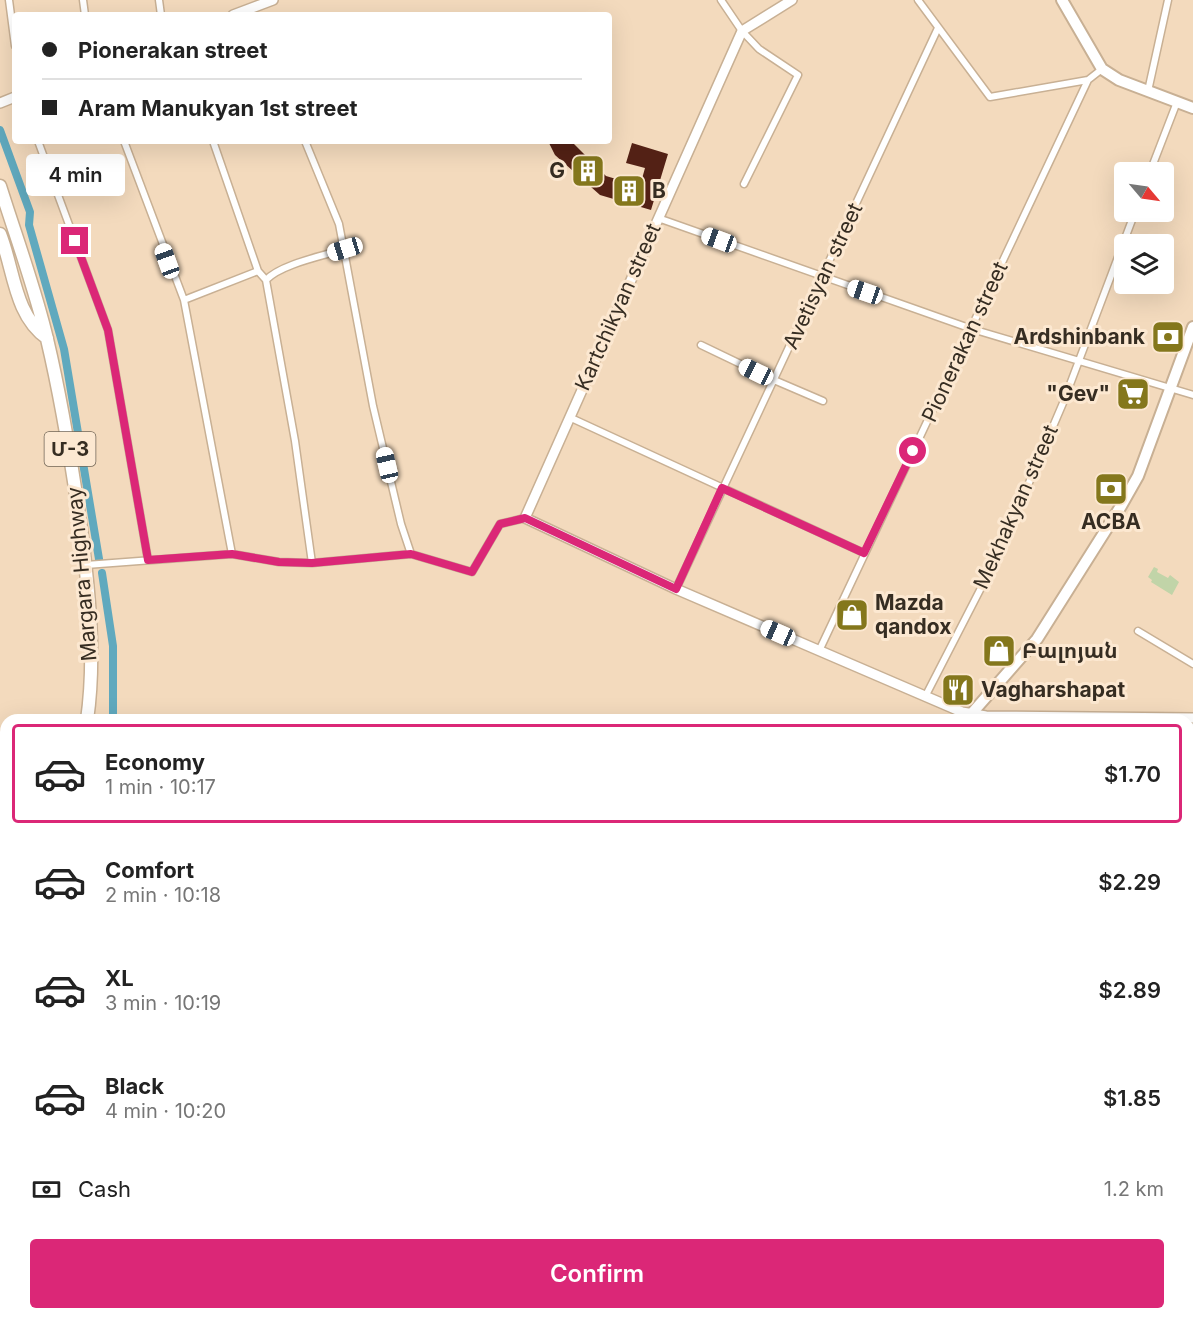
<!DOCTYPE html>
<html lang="en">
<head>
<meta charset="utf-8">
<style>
	body { margin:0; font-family:Inter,"Noto Sans Armenian",sans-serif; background:#f2f2f2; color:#222; height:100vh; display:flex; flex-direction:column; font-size:22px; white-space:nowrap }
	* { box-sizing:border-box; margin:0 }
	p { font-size:20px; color:#767676 }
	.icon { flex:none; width:33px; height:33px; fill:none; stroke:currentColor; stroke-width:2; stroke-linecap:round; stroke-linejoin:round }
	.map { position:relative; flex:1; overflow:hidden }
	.side { position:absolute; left:0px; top:714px; width:1194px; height:606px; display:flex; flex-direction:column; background:#fff; border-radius:18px 18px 0 0; box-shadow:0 6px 24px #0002 }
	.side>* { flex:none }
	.hud { position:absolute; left:12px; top:12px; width:600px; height:132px; border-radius:6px; box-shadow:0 6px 24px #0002; display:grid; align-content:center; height:132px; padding:0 30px; background:#fff }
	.needle { width:39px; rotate:119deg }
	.buttons { position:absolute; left:1114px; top:162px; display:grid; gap:12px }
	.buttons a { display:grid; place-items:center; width:60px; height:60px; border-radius:6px; background:#fff; box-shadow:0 6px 24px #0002; font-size:30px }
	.end { position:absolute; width:27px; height:27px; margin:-14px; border:8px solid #db2777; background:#fff; box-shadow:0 0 0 3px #fff }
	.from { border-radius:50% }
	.bubble { position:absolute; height:42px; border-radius:6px; background:#fff; box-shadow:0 6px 24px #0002; font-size:20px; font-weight:600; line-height:42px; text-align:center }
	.car { position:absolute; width:18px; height:36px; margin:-18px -9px; border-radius:8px; box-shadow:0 0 4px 2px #0007; background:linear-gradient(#fff 24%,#345 0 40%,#fff 0 76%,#345 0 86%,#fff 0) }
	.hud b { display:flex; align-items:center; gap:21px; height:57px; font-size:22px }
	.hud b+b { border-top:2px solid #e0e0e0 }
	.hud i { width:15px; height:15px; background:#222 }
	ul { padding:10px 0 0; list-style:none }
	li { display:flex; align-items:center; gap:18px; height:99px; margin:0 12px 9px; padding:0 18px; border:3px solid transparent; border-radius:6px }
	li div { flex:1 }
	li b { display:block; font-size:22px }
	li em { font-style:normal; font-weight:600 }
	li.current { border-color:#db2777 }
	li>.icon { width:54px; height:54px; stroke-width:1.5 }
	.pay { display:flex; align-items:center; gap:15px; height:66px; padding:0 30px; font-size:22px }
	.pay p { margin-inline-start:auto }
	.primary-button { display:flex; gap:12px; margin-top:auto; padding:12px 30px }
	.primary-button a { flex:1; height:69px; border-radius:6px; background:#db2777; color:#fff; font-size:24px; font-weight:600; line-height:69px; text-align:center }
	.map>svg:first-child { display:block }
</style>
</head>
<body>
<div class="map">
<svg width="1193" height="1320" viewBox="0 0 1193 1320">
	<rect width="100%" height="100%" fill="#f3dabd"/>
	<path fill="#c1d4a8" d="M1154 567 1158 569 1157 572 1168 578 1170 575 1179 582 1172 595 1151 582 1152 580 1148 577Z
		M1193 778V1006L1188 1003V785Z"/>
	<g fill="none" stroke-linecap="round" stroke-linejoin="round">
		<path stroke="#60a9be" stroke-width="8" d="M0 130 30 212 29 225 64 349 99 559
			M102 573 113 646V720"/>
	</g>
	<path fill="#532115" d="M548 141H571L606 176 640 186 645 168 626 163 632 143 668 154 651 210 600 195 555 155Z"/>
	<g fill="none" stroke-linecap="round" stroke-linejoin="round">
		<path stroke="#cdb79e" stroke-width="9" stroke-dasharray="9 4.5" stroke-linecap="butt" d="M577 1320 584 1314"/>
		<defs>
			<path id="street" d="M9 0 15 46
				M83 0 85 15
				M159 0 161 15
				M721 0 742 31 759 49 798 75 744 184
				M918 0 990 97 1088 80
				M1148 91 1168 0
				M38 141 108 330 148 560
				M124 141 184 300 232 554
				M213 141 258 271 266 280 295 441 312 563
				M305 141 339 224 373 406 401 524 411 554
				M1150 172 1177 102
				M658 218 972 329 1193 395
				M266 280C281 264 323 256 345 249
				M184 300 258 271
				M701 345 774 380 823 401
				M569 417 864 553
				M86 565 232 554 279 562 312 563 411 554 472 572 500 524 525 518
				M676 589 938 28
				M1138 631 1193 664
				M819 651 1088 80 1102 69
				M925 697 999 553 1063 403 1135 212
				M464 1314 462 1317 470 1320"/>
			<path id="secondary" d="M792 0 742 31 525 518 676 589 962 712 986 716 1193 718
				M233 15 273 0
				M0 103 15 97
				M1188 726 1193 729
				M1188 780 1193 773"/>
			<path id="primary" d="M1062 0 1102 69 1119 80 1193 108
				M966 720 1037 639 1121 506 1138 476 1193 327
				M593 1320 597 1314
				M602 1320 606 1314"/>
			<path id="highway" d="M0 186C16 237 35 288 47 339 62 402 72 465 81 529 89 591 96 658 87 720
				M0 234C14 269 14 315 47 338
				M0 890 6 883
				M1188 1244 1193 1245
				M1188 1258H1193
				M661 1320 672 1314"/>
		</defs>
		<use href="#street" stroke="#c8b094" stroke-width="9"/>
		<use href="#secondary" stroke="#c8b094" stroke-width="12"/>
		<use href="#primary" stroke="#c8b094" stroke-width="14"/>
		<use href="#highway" stroke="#c8b094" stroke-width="15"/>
		<use href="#street" stroke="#fff" stroke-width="6"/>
		<use href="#secondary" stroke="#fff" stroke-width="9"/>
		<use href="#primary" stroke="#fff" stroke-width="10"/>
		<use href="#highway" stroke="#fff" stroke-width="12"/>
	</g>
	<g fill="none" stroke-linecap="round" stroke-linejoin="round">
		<path stroke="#db2777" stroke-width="8" d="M75 241 108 330 148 560 232 554 279 562 312 563 411 554 472 572 500 524 525 518 676 589 722 488 864 553 913 451"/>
	</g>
	<defs>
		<symbol id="building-square" viewBox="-11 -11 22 22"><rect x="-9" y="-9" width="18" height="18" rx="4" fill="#84771c" stroke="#fce8d1"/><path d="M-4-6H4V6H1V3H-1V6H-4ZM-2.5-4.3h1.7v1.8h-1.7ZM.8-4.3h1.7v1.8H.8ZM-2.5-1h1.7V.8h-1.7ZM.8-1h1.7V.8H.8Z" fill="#fff"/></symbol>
		<symbol id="bank-square" viewBox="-11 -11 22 22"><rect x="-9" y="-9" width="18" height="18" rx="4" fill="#84771c" stroke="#fce8d1"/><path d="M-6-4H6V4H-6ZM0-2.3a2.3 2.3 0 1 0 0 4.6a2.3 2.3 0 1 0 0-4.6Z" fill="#fff"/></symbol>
		<symbol id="supermarket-square" viewBox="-11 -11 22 22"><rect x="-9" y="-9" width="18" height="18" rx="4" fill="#84771c" stroke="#fce8d1"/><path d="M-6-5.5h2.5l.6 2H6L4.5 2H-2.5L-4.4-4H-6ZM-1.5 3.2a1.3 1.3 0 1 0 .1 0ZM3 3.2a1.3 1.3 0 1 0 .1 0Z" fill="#fff"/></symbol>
		<symbol id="shop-square" viewBox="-11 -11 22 22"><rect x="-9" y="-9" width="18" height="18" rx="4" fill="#84771c" stroke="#fce8d1"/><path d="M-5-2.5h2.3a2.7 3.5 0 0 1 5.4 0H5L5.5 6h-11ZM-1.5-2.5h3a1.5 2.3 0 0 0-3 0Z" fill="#fff"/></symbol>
		<symbol id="restaurant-square" viewBox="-11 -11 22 22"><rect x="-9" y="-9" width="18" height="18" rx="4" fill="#84771c" stroke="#fce8d1"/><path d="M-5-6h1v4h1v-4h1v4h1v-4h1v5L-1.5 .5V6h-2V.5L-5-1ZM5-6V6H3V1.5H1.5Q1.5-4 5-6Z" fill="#fff"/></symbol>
	</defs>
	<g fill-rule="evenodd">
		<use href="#building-square" x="569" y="152" width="38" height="38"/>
		<use href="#building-square" x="610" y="172" width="38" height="38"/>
		<use href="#bank-square" x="1149" y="318" width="38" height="38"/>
		<use href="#supermarket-square" x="1114" y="375" width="38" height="38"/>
		<use href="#bank-square" x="1092" y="470" width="38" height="38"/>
		<use href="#shop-square" x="833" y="596" width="38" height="38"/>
		<use href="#shop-square" x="980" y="632" width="38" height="38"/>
		<use href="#restaurant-square" x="939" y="671" width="38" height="38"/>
	</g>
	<g text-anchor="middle" stroke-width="6" stroke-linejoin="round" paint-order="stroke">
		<rect fill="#fce8d1" stroke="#716556" stroke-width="1.5" x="44.5" y="432" width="51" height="34" rx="4.5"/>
		<g font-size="20" font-weight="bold" fill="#362d22">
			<text x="70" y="456">Մ-3</text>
		</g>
		<g font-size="21" font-weight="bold" fill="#362d22" stroke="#fce8d1" text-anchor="start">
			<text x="565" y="178" text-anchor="end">G</text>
			<text x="652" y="198">B</text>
			<text x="1145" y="344" text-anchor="end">Ardshinbank</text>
			<text x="1110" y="401" text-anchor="end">"Gev"</text>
			<text x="1111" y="529" text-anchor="middle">ACBA</text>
			<text x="875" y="610">Mazda<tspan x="875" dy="24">qandox</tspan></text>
			<text x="1022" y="658">Բալոյան</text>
			<text x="981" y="697">Vagharshapat</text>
		</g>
		<g font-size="21" fill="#362d22" stroke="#fce8d1">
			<text transform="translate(823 276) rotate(-65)" y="7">Avetisyan street</text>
			<text transform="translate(618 307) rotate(-66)" y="7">Kartchikyan street</text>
			<text transform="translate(965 342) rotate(-65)" y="7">Pionerakan street</text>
			<text transform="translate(1016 507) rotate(-66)" y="7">Mekhakyan street</text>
			<text transform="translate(82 574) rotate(-95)" y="7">Margara Highway</text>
		</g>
	</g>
</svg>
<div class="buttons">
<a><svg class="needle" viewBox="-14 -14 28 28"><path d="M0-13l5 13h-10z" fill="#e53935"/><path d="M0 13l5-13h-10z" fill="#767676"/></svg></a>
<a><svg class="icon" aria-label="layers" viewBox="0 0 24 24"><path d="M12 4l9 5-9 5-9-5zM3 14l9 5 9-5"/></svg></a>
</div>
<i class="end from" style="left:913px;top:451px"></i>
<i class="end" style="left:75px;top:241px"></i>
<div class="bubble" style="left:26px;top:154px;width:99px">4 min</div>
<i class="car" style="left:719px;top:240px;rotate:290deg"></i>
<i class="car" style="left:345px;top:249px;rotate:253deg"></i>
<i class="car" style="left:167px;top:261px;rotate:340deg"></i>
<i class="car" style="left:865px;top:292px;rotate:289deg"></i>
<i class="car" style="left:756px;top:372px;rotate:296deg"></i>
<i class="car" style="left:387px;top:465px;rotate:347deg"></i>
<i class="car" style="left:778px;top:633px;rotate:294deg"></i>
<div class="hud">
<b><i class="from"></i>Pionerakan street</b>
<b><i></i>Aram Manukyan 1st street</b>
</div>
<section class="side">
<ul>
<li class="current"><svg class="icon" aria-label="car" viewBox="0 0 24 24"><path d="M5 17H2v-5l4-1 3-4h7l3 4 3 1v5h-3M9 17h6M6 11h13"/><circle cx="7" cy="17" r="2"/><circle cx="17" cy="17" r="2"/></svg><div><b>Economy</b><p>1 min · 10:17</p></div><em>$1.70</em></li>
<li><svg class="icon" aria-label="car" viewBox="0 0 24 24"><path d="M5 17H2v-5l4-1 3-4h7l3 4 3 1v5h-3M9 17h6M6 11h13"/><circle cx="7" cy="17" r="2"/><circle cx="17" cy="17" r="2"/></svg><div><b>Comfort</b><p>2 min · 10:18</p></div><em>$2.29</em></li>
<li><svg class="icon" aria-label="car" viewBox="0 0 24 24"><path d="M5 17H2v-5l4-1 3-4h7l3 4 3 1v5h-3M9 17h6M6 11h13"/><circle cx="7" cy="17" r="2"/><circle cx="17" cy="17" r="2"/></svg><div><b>XL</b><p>3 min · 10:19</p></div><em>$2.89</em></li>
<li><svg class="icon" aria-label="car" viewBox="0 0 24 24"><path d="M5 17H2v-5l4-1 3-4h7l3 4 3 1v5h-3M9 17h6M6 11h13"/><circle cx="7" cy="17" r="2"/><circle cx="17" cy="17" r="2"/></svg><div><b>Black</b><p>4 min · 10:20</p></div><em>$1.85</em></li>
</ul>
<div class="pay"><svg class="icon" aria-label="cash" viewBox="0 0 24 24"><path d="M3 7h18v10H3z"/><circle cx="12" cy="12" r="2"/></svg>Cash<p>1.2 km</p></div>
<div class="primary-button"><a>Confirm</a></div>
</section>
</div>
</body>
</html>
